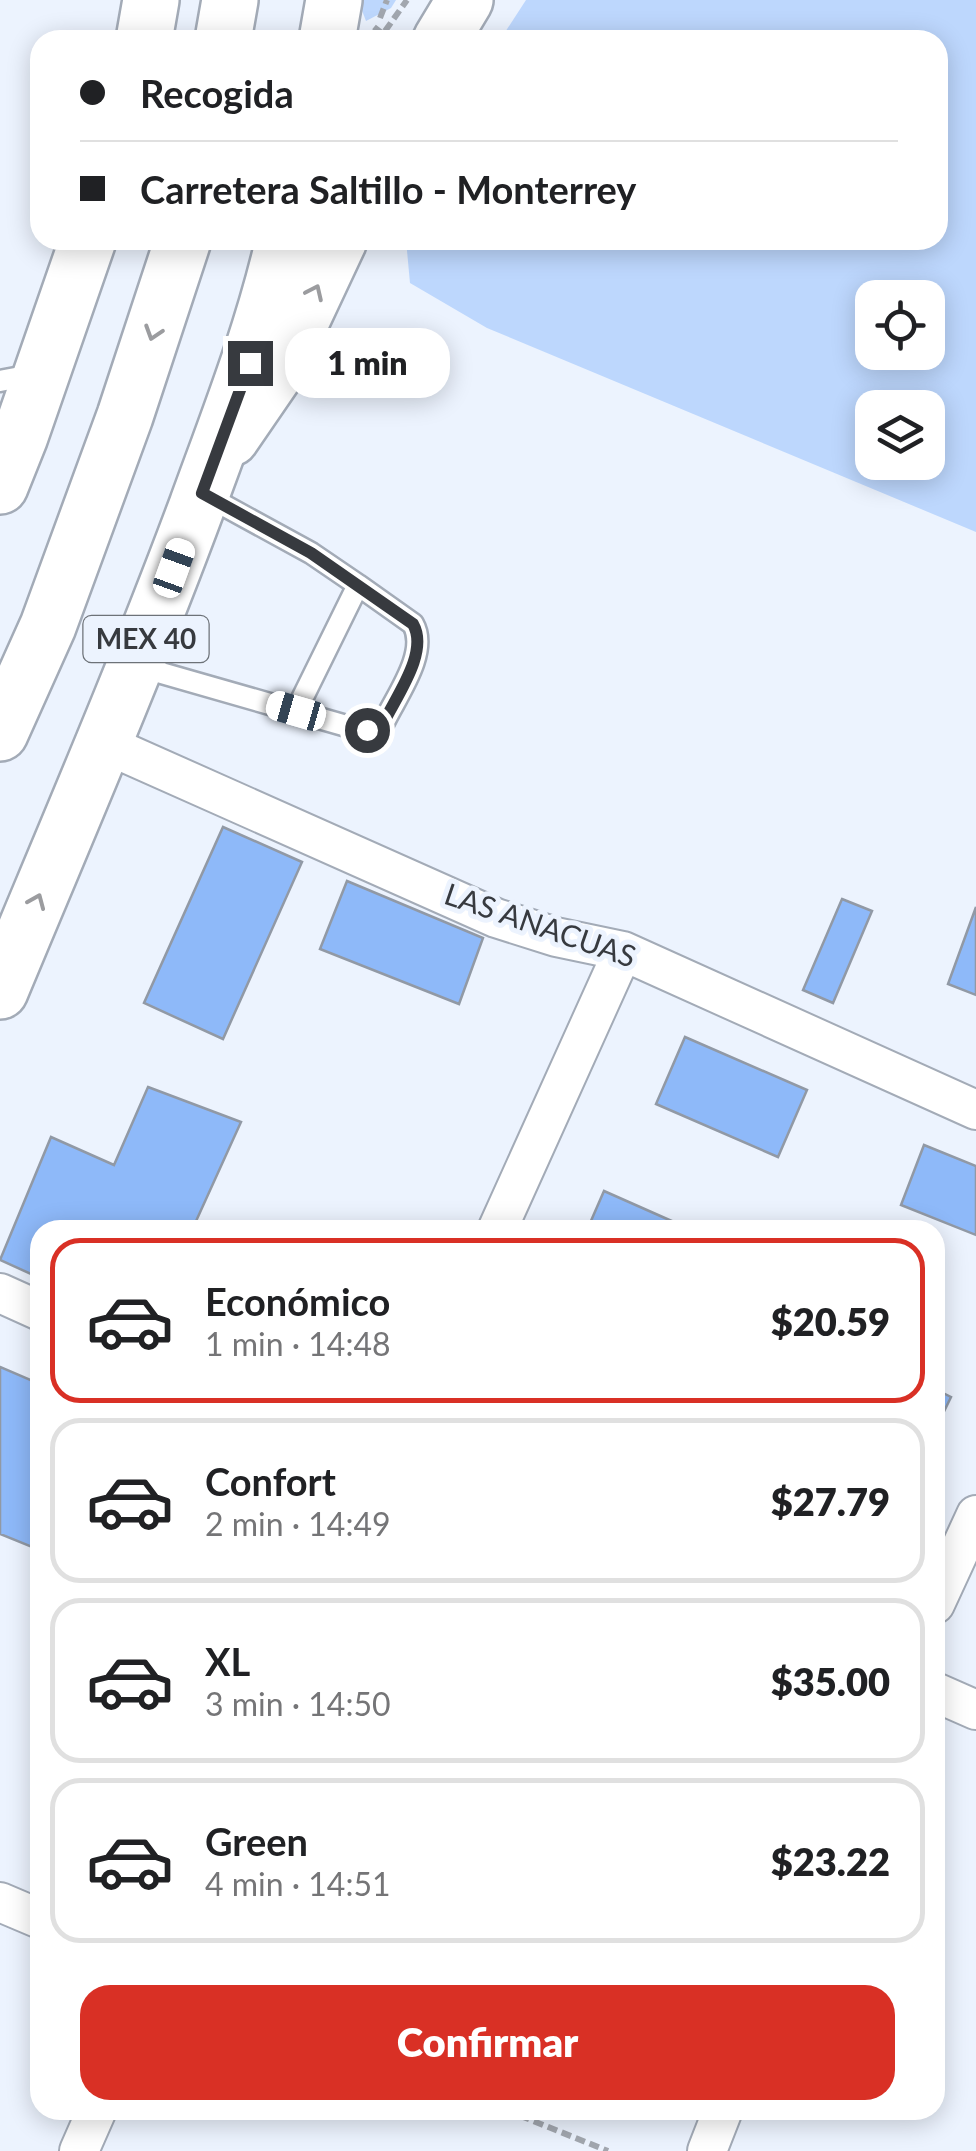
<!DOCTYPE html>
<html lang="es">
<head>
<meta charset="utf-8">
<style>
	body { margin:0; font-family:Lato,sans-serif; background:#f2f2f2; color:#202124; height:100vh; display:flex; flex-direction:column; font-size:38px; white-space:nowrap }
	* { box-sizing:border-box; margin:0 }
	p { font-size:32px; color:#757577 }
	.icon { flex:none; width:55px; height:55px; fill:none; stroke:currentColor; stroke-width:2; stroke-linecap:round; stroke-linejoin:round }
	.map { position:relative; flex:1; overflow:hidden }
	.drawer { position:absolute; left:30px; top:1220px; width:915px; height:900px; display:flex; flex-direction:column; background:#fff; border-radius:30px; box-shadow:0 5px 25px #0003 }
	.drawer>* { flex:none }
	.top-card { position:absolute; left:30px; top:30px; width:918px; height:220px; border-radius:30px; box-shadow:0 5px 25px #0003; display:grid; align-content:center; height:220px; padding:0 50px; background:#fff }
	.fabs { position:absolute; left:855px; top:280px; display:grid; gap:20px }
	.fabs a { display:grid; place-items:center; width:90px; height:90px; border-radius:20px; background:#fff; box-shadow:0 5px 25px #0003; font-size:50px }
	.end { position:absolute; width:45px; height:45px; margin:-22px; border:12px solid #373a3f; background:#fff; box-shadow:0 0 0 5px #fff }
	.from { border-radius:50% }
	.bubble { position:absolute; height:70px; border-radius:30px; background:#fff; box-shadow:0 5px 25px #0003; font-size:32px; font-weight:800; line-height:70px; text-align:center }
	.car { position:absolute; width:30px; height:60px; margin:-30px -15px; border-radius:12px; box-shadow:0 0 8px 2px #0007; background:linear-gradient(#fff 24%,#345 0 40%,#fff 0 76%,#345 0 86%,#fff 0) }
	.top-card b { display:flex; align-items:center; gap:35px; height:95px; font-size:38px }
	.top-card b+b { border-top:2px solid #e0e0e0 }
	.top-card i { width:25px; height:25px; background:#202124 }
	ul { padding:18px 0 0; list-style:none }
	li { display:flex; align-items:center; gap:30px; height:165px; margin:0 20px 15px; padding:0 30px; border:5px solid #e0e0e0; border-radius:30px }
	li div { flex:1 }
	li b { display:block; font-size:38px }
	li em { font-style:normal; font-weight:800 }
	li.active { border-color:#d93025 }
	li>.icon { width:90px; height:90px; stroke-width:1.5 }
	.cta { display:flex; gap:20px; margin-top:auto; padding:20px 50px }
	.cta a { flex:1; height:115px; border-radius:30px; background:#d93025; color:#fff; font-size:40px; font-weight:800; line-height:115px; text-align:center }
	.map>svg:first-child { display:block }
</style>
</head>
<body>
<div class="map">
<svg width="976" height="2151" viewBox="0 0 976 2151">
	<rect width="100%" height="100%" fill="#ecf3fe"/>
	<path fill="#bdd7fd" fill-rule="evenodd" d="M358 0H396L391 8 366 21Z
		M526 0H976V532L487 328 410 283 406 240H938V40H500ZM872 298H928V352H872ZM872 408H928V462H872Z"/>
	<path fill="#8eb9f9" stroke="#9199a5" stroke-width="2.5" d="M223 827 302 862 223 1039 144 1003Z
		M347 881 483 938 459 1004 320 949Z
		M842 899 872 911 833 1003 803 990Z
		M976 907V995L948 984Z
		M685 1037 807 1090 778 1157 656 1104Z
		M148 1087 241 1122 192 1230H40V1278L0 1260 51 1137 114 1165Z
		M924 1145 976 1166V1235L901 1205Z
		M604 1191 692 1230H587Z
		M0 1367 40 1384V1529L32 1547 0 1534Z
		M935 1389 951 1397 935 1430Z"/>
	<g fill="none" stroke-linecap="round" stroke-linejoin="round">
		<defs>
			<path id="lane" d="M0 381 37 374
				M205 495 311 553 358 585
				M137 666 357 729C368 730 375 728 384 722 397 695 429 652 413 624L358 585 296 711"/>
			<path id="street" d="M103 743 496 918 556 937 623 951 976 1110
				M497 1230 623 951
				M0 1293 40 1311
				M935 1604 976 1515
				M935 1692 976 1710
				M0 1902 40 1919
				M79 2151 97 2110
				M707 2151 723 2110"/>
			<path id="secondary" d="M441 40 465 0
				M231 438 279 368 339 240"/>
			<path id="primary" d="M144 40 151 0
				M223 40 230 0
				M327 40 334 0
				M0 486 20 436 88 240
				M0 733 48 626 125 416 183 240
				M0 991C67 830 136 670 197 506 229 418 263 332 284 240"/>
		</defs>
		<use href="#lane" stroke="#a3abb7" stroke-width="25"/>
		<use href="#street" stroke="#a3abb7" stroke-width="42"/>
		<use href="#secondary" stroke="#a3abb7" stroke-width="60"/>
		<use href="#primary" stroke="#a3abb7" stroke-width="60"/>
		<path stroke="#a2a7af" stroke-width="6" stroke-dasharray="10 5" stroke-linecap="butt" d="M380 18 387 0
			M374 27 383 34 407 0
			M506 2110 608 2151"/>
		<use href="#lane" stroke="#fff" stroke-width="20"/>
		<use href="#street" stroke="#fff" stroke-width="38"/>
		<use href="#secondary" stroke="#fff" stroke-width="55"/>
		<use href="#primary" stroke="#fff" stroke-width="55"/>
	</g>
	<defs><path id="oneway-chevron" d="M-2-3.5L2.5 0L-2 3.5" fill="none" stroke-width="1.6" stroke-linecap="round" stroke-linejoin="round" transform="scale(2.5)"/></defs>
	<g stroke="#9b9c9f">
		<use href="#oneway-chevron" transform="translate(315 292) rotate(-65)"/>
		<use href="#oneway-chevron" transform="translate(153 333) rotate(108)"/>
		<use href="#oneway-chevron" transform="translate(37 901) rotate(-67)"/>
	</g>
	<g fill="none" stroke-linecap="round" stroke-linejoin="round">
		<path stroke="#373a3f" stroke-width="12" d="M250 363 202 493 311 553 413 624C429 652 397 695 384 722L376 728 367 730"/>
	</g>
	<g text-anchor="middle" stroke-width="10" stroke-linejoin="round" paint-order="stroke">
		<rect fill="#ecf3fe" stroke="#6d7278" stroke-width="2.5" x="83.5" y="616" width="125" height="46" rx="8"/>
		<g font-size="28" font-weight="bold" fill="#373a3f">
			<text x="146" y="649">MEX 40</text>
		</g>
		<g font-size="30" fill="#373a3f" stroke="#ecf3fe">
			<text transform="translate(540 926) rotate(19)" y="10">LAS ANACUAS</text>
		</g>
	</g>
</svg>
<div class="fabs">
<a><svg class="icon" aria-label="locate" viewBox="0 0 24 24"><circle cx="12" cy="12" r="6"/><path d="M12 2v4M12 18v4M2 12h4M18 12h4"/></svg></a>
<a><svg class="icon" aria-label="layers" viewBox="0 0 24 24"><path d="M12 4l9 5-9 5-9-5zM3 14l9 5 9-5"/></svg></a>
</div>
<i class="end from" style="left:367px;top:730px"></i>
<i class="end" style="left:250px;top:363px"></i>
<div class="bubble" style="left:285px;top:328px;width:165px">1 min</div>
<i class="car" style="left:174px;top:568px;rotate:20deg"></i>
<i class="car" style="left:296px;top:711px;rotate:286deg"></i>
<div class="top-card">
<b><i class="from"></i>Recogida</b>
<b><i></i>Carretera Saltillo - Monterrey</b>
</div>
<section class="drawer">
<ul>
<li class="active"><svg class="icon" aria-label="car" viewBox="0 0 24 24"><path d="M5 17H2v-5l4-1 3-4h7l3 4 3 1v5h-3M9 17h6M6 11h13"/><circle cx="7" cy="17" r="2"/><circle cx="17" cy="17" r="2"/></svg><div><b>Económico</b><p>1 min · 14:48</p></div><em>$20.59</em></li>
<li><svg class="icon" aria-label="car" viewBox="0 0 24 24"><path d="M5 17H2v-5l4-1 3-4h7l3 4 3 1v5h-3M9 17h6M6 11h13"/><circle cx="7" cy="17" r="2"/><circle cx="17" cy="17" r="2"/></svg><div><b>Confort</b><p>2 min · 14:49</p></div><em>$27.79</em></li>
<li><svg class="icon" aria-label="car" viewBox="0 0 24 24"><path d="M5 17H2v-5l4-1 3-4h7l3 4 3 1v5h-3M9 17h6M6 11h13"/><circle cx="7" cy="17" r="2"/><circle cx="17" cy="17" r="2"/></svg><div><b>XL</b><p>3 min · 14:50</p></div><em>$35.00</em></li>
<li><svg class="icon" aria-label="car" viewBox="0 0 24 24"><path d="M5 17H2v-5l4-1 3-4h7l3 4 3 1v5h-3M9 17h6M6 11h13"/><circle cx="7" cy="17" r="2"/><circle cx="17" cy="17" r="2"/></svg><div><b>Green</b><p>4 min · 14:51</p></div><em>$23.22</em></li>
</ul>
<div class="cta"><a>Confirmar</a></div>
</section>
</div>
</body>
</html>
